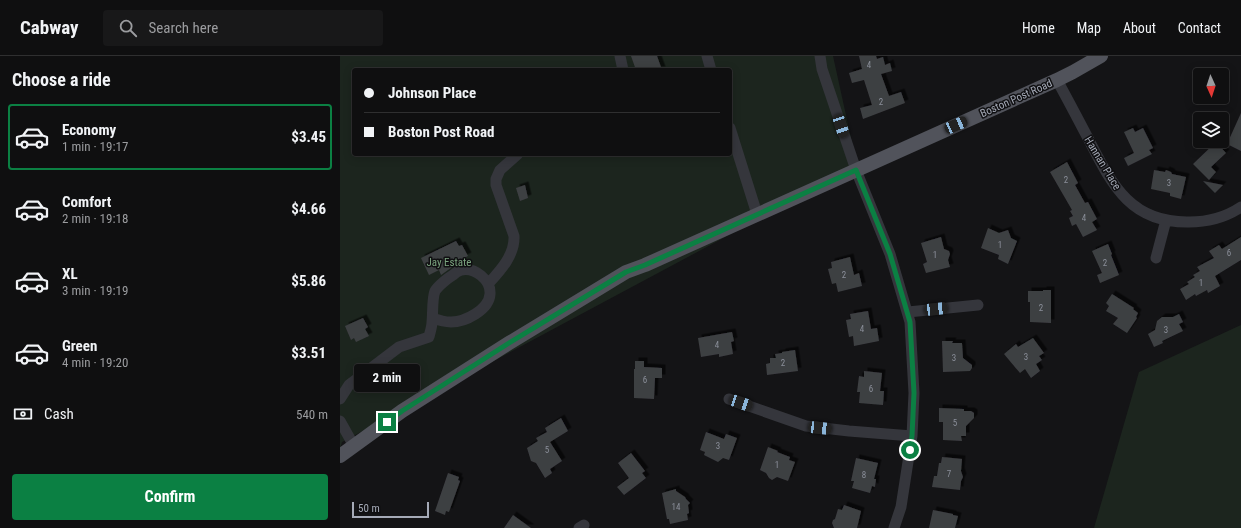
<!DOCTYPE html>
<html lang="en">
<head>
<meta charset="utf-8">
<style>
	body { margin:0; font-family:"Roboto Condensed",sans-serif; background:#181819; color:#f1f3f6; height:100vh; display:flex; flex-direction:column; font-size:15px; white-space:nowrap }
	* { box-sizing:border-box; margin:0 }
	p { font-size:13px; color:#9b9c9f }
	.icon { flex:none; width:22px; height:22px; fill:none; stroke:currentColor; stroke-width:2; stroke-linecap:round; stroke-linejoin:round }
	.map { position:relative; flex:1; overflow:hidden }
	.panel { display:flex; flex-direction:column; background:#0f0f10; width:340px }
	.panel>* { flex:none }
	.hud { position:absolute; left:12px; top:12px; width:380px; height:88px; border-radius:4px; box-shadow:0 2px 10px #0003,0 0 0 1px #2f2f30; display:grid; align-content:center; height:88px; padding:0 12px; background:#0f0f10 }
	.needle { width:26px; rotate:177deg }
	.controls { position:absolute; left:853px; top:12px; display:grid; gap:8px }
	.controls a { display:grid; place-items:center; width:36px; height:36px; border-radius:4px; background:#0f0f10; box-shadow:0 2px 10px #0003,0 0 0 1px #2f2f30; font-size:20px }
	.scale { position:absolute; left:12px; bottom:10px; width:77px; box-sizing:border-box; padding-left:4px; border:2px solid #a5aab7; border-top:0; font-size:11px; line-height:14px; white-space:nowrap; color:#a5aab7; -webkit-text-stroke:3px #0f0f11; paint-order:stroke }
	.end { position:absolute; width:18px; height:18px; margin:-9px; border:5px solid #0b8043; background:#fff; box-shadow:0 0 0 2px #fff }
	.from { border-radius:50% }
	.bubble { position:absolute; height:28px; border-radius:4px; background:#0f0f10; box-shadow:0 2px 10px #0003,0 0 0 1px #2f2f30; font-size:13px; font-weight:700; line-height:28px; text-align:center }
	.car { position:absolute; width:12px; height:24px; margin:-12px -6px; border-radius:5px; box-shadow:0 0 3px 1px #0007; background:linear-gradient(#222 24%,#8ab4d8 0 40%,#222 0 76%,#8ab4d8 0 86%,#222 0) }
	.hud b { display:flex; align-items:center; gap:14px; height:38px; font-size:15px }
	.hud b+b { border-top:1px solid #2f2f30 }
	.hud i { width:10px; height:10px; background:#f1f3f6 }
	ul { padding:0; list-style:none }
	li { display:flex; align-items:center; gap:12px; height:66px; margin:0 8px 6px; padding:0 4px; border:2px solid transparent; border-radius:4px }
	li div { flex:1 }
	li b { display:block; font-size:15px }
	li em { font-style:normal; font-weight:700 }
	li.current { border-color:#0b8043 }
	li>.icon { width:36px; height:36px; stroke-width:1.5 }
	h2 { padding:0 12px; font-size:18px; line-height:48px }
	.pay { display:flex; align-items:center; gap:10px; height:44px; padding:0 12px; font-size:15px }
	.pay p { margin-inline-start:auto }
	.cta { display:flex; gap:8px; margin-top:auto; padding:8px 12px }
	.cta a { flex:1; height:46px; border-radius:4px; background:#0b8043; color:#fff; font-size:16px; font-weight:700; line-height:46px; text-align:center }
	header { display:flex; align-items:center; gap:24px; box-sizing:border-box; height:56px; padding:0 20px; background:#0f0f10; border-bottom:1px solid #2f2f30 }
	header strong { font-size:19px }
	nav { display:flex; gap:22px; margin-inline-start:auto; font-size:14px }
	.search { width:280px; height:36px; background:#181819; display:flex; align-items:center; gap:10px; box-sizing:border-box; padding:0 14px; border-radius:4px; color:#9b9c9f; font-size:15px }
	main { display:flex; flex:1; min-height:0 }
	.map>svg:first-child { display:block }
</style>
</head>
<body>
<header>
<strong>Cabway</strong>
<div class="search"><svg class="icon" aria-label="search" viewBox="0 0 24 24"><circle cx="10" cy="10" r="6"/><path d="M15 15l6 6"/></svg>Search here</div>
<nav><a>Home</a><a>Map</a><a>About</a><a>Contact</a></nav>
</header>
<main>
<section class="panel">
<h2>Choose a ride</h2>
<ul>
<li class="current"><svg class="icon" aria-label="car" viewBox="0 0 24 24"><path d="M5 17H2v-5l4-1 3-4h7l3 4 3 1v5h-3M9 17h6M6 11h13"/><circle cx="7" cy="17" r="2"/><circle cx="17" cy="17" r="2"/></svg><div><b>Economy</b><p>1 min · 19:17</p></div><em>$3.45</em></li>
<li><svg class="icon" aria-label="car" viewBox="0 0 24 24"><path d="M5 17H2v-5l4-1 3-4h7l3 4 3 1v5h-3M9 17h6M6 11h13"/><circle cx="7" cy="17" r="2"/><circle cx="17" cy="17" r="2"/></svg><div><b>Comfort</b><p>2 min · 19:18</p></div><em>$4.66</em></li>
<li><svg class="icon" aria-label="car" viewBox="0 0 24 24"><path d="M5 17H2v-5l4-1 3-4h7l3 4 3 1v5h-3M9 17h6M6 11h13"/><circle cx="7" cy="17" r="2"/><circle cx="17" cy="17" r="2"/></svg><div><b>XL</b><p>3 min · 19:19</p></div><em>$5.86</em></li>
<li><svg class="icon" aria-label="car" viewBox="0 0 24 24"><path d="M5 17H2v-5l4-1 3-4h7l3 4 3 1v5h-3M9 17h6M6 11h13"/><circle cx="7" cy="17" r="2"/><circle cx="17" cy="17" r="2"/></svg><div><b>Green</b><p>4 min · 19:20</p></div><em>$3.51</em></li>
</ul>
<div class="pay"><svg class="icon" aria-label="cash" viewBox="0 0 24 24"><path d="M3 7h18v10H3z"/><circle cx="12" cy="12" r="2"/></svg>Cash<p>540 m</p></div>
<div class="cta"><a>Confirm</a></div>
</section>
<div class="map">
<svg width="901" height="472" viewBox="0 0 901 472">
	<defs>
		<filter id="shadow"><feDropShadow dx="3.5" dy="-3.5" stdDeviation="0" flood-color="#0009"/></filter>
	</defs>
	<rect width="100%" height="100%" fill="#141416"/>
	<path fill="#1c251e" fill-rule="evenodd" d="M0 0H493L520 123 515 114 490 125 2 386 0 393ZM14 14H390V98H14Z
		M901 269V472H754L799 316Z"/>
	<path fill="#3e3f43" filter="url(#shadow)" d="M291 0H317L322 14H296Z
		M519 0H536L537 3 543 1 545 9 550 7 552 15 541 18 549 40 561 36 565 47 523 63 520 52 532 49 524 24 512 27 509 17 522 13Z
		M901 57V95L887 88Z
		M793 72 795 76 803 72 813 92 809 94 812 98 788 110 784 102 794 97 784 76Z
		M876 86 886 97 871 111 876 116 869 124 853 108Z
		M727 106 738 127 735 129 745 147 748 146 757 163 752 166 757 174 743 181 736 168 732 170 729 162 733 160 730 155 732 154 710 116Z
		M814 114 825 116 826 114 831 116 832 118 846 121 841 143 830 140V137L811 133Z
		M863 125 883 129 875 137Z
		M185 129 188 142 180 145 176 132Z
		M648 172 659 177 668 174 671 182 677 185 668 208 658 203 659 199 641 192Z
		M601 181 604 193 609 195 610 198 608 204 610 211 586 217 583 208 587 206 581 187Z
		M901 181V204L875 220 880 230 868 237 867 234 856 240 855 238 846 244 840 233 849 228 847 226 855 221 853 219 860 215 857 211 874 202 869 195 879 189 882 193Z
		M116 185 119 190 122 189 128 200 113 207 115 209 101 219 99 214 89 219 81 202Z
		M768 188 772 198 771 199 779 219 760 227 757 219 762 217 752 195Z
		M510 201 514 219 519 217 522 230 498 236 496 227 492 228 488 213 492 212 491 206Z
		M703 234H711V267L690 266V246H688V235H703Z
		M772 238 794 252 793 253 798 257 796 261 797 262 787 277 773 268 778 262 766 255 769 250 766 247Z
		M528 255 531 273 537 272 539 285 514 290 513 280 509 281 506 264 511 263 510 258Z
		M839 258 843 266 839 268 843 275 822 285 823 287 814 291 808 278 815 274 817 265 822 261H833Z
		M23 262 28 271 25 273 29 280 16 286 14 282 11 284 5 270Z
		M392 276 394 285 391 286 393 298 379 301V298L361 301 358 282Z
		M693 282 704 297 699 300 702 304 696 308 700 315 691 322 685 313 680 317 664 298 676 288 678 291Z
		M602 285H613L612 287H622L623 302 632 309V312L630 315 603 316Z
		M455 294 458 315 427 319 426 308 430 307V302H436L435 298 442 297V296Z
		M295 305H304V311L322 312V322H315L314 343 294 342V313H295Z
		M524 315 542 317 540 335H544L543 349 519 347 520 336H517L519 320 524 321Z
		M599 352 624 353V355H631L634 357V362L626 370V380H621L622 385 603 384V366H599Z
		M221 362 228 375 210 386 222 405 210 413 212 417 205 422 196 407 191 405 187 392 198 385 196 382 207 376 205 372Z
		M366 376 384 383 386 378 397 382 389 404 383 402 378 406 364 399 365 396 360 394Z
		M428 391 438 395 437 396 450 401 449 404 455 406 448 425 437 421 432 424 429 422 426 417 420 414Z
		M291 397 305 415 302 417 306 422 284 439 277 431 289 422 278 407Z
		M602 401 622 403 621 415 623 421 621 425 620 434 592 431 594 420H597L599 407H601Z
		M516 402 538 407 534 423H536L535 431 532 430 530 437 512 432 514 425H511Z
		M108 417 119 421 118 424 120 425 109 456 106 455 105 459 95 455Z
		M336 433V435L345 441 346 443 350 447 348 449 349 457 347 458 348 464 330 468 329 463H327L322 437Z
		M504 449 521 455 517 472H494L492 467 493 464 495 463 498 453 502 454Z
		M593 454 613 458V459L618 460 615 472H589Z
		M173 459 191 472H164Z"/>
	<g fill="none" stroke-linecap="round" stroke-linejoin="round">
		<path stroke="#35363c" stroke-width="11" d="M280 0 283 14
			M367 0 371 14
			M480 0 482 13 516 114 550 198 570 266 574 337 572 380 561 451 554 472
			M717 24C728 44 739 65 750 86 773 131 792 167 849 166 867 166 886 161 901 151
			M390 72 417 158
			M816 202 826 164
			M149 227C160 215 175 199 174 180L156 129V123L160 114 178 98
			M568 256 638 249
			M0 343 9 329 59 291 89 281C90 276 92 271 92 266 93 258 92 242 95 235 98 230 108 222 113 219 115 217 118 215 121 214 135 211 151 224 150 238 149 254 125 266 111 266 105 266 98 264 93 262
			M389 343 466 370 509 375 572 380
			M0 365 14 390
			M239 472 244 469"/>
		<path stroke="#51535b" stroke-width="14" d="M0 400 62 355 169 287 286 216 305 209 717 24 733 16 761 0"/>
	</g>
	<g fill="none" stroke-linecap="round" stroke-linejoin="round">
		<path stroke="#0b8043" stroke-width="5" d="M47 366 62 355 169 287 286 216 305 209 516 114 550 198 570 266 574 337 572 380 570 394"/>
	</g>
	<g text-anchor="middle" stroke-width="3" stroke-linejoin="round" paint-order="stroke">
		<g font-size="9" fill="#8b8f9a">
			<text x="529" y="12">4</text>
			<text x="541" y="49">2</text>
			<text x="726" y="127">2</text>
			<text x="829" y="130">3</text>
			<text x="744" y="165">4</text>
			<text x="660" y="192">1</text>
			<text x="889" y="200">6</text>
			<text x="595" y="202">1</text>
			<text x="765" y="210">2</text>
			<text x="504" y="222">2</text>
			<text x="861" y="230">1</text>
			<text x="701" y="255">2</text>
			<text x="522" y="276">4</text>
			<text x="826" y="277">3</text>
			<text x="377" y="292">4</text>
			<text x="686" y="304">3</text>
			<text x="614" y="305">3</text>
			<text x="443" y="310">2</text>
			<text x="305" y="327">6</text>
			<text x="531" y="336">6</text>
			<text x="615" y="370">5</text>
			<text x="378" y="393">3</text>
			<text x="207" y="397">5</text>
			<text x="437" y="412">1</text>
			<text x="609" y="421">7</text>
			<text x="524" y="422">8</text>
			<text x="336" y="454">14</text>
		</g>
		<g font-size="11" fill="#a5aab7" stroke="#0f0f11">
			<text transform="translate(676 42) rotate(-24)" y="4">Boston Post Road</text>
			<text transform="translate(763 107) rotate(59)" y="4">Hannan Place</text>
		</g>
		<g font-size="11" fill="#7ba37f" stroke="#0f0f11">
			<text x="109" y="210">Jay Estate</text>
		</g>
	</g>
</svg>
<div class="controls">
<a><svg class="needle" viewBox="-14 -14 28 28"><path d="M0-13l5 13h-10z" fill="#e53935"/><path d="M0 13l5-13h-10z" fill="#9b9c9f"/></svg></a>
<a><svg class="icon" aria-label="layers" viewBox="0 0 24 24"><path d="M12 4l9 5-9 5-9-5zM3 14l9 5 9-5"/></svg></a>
</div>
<div class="scale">50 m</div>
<i class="end from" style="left:570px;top:394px"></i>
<i class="end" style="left:47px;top:366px"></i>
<div class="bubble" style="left:14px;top:308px;width:66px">2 min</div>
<i class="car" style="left:616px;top:69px;rotate:66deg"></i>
<i class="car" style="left:501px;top:70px;rotate:162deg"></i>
<i class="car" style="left:596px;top:253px;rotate:84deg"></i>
<i class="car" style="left:401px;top:347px;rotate:109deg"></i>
<i class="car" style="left:480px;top:372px;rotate:96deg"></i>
<div class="hud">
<b><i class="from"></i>Johnson Place</b>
<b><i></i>Boston Post Road</b>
</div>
</div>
</main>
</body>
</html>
